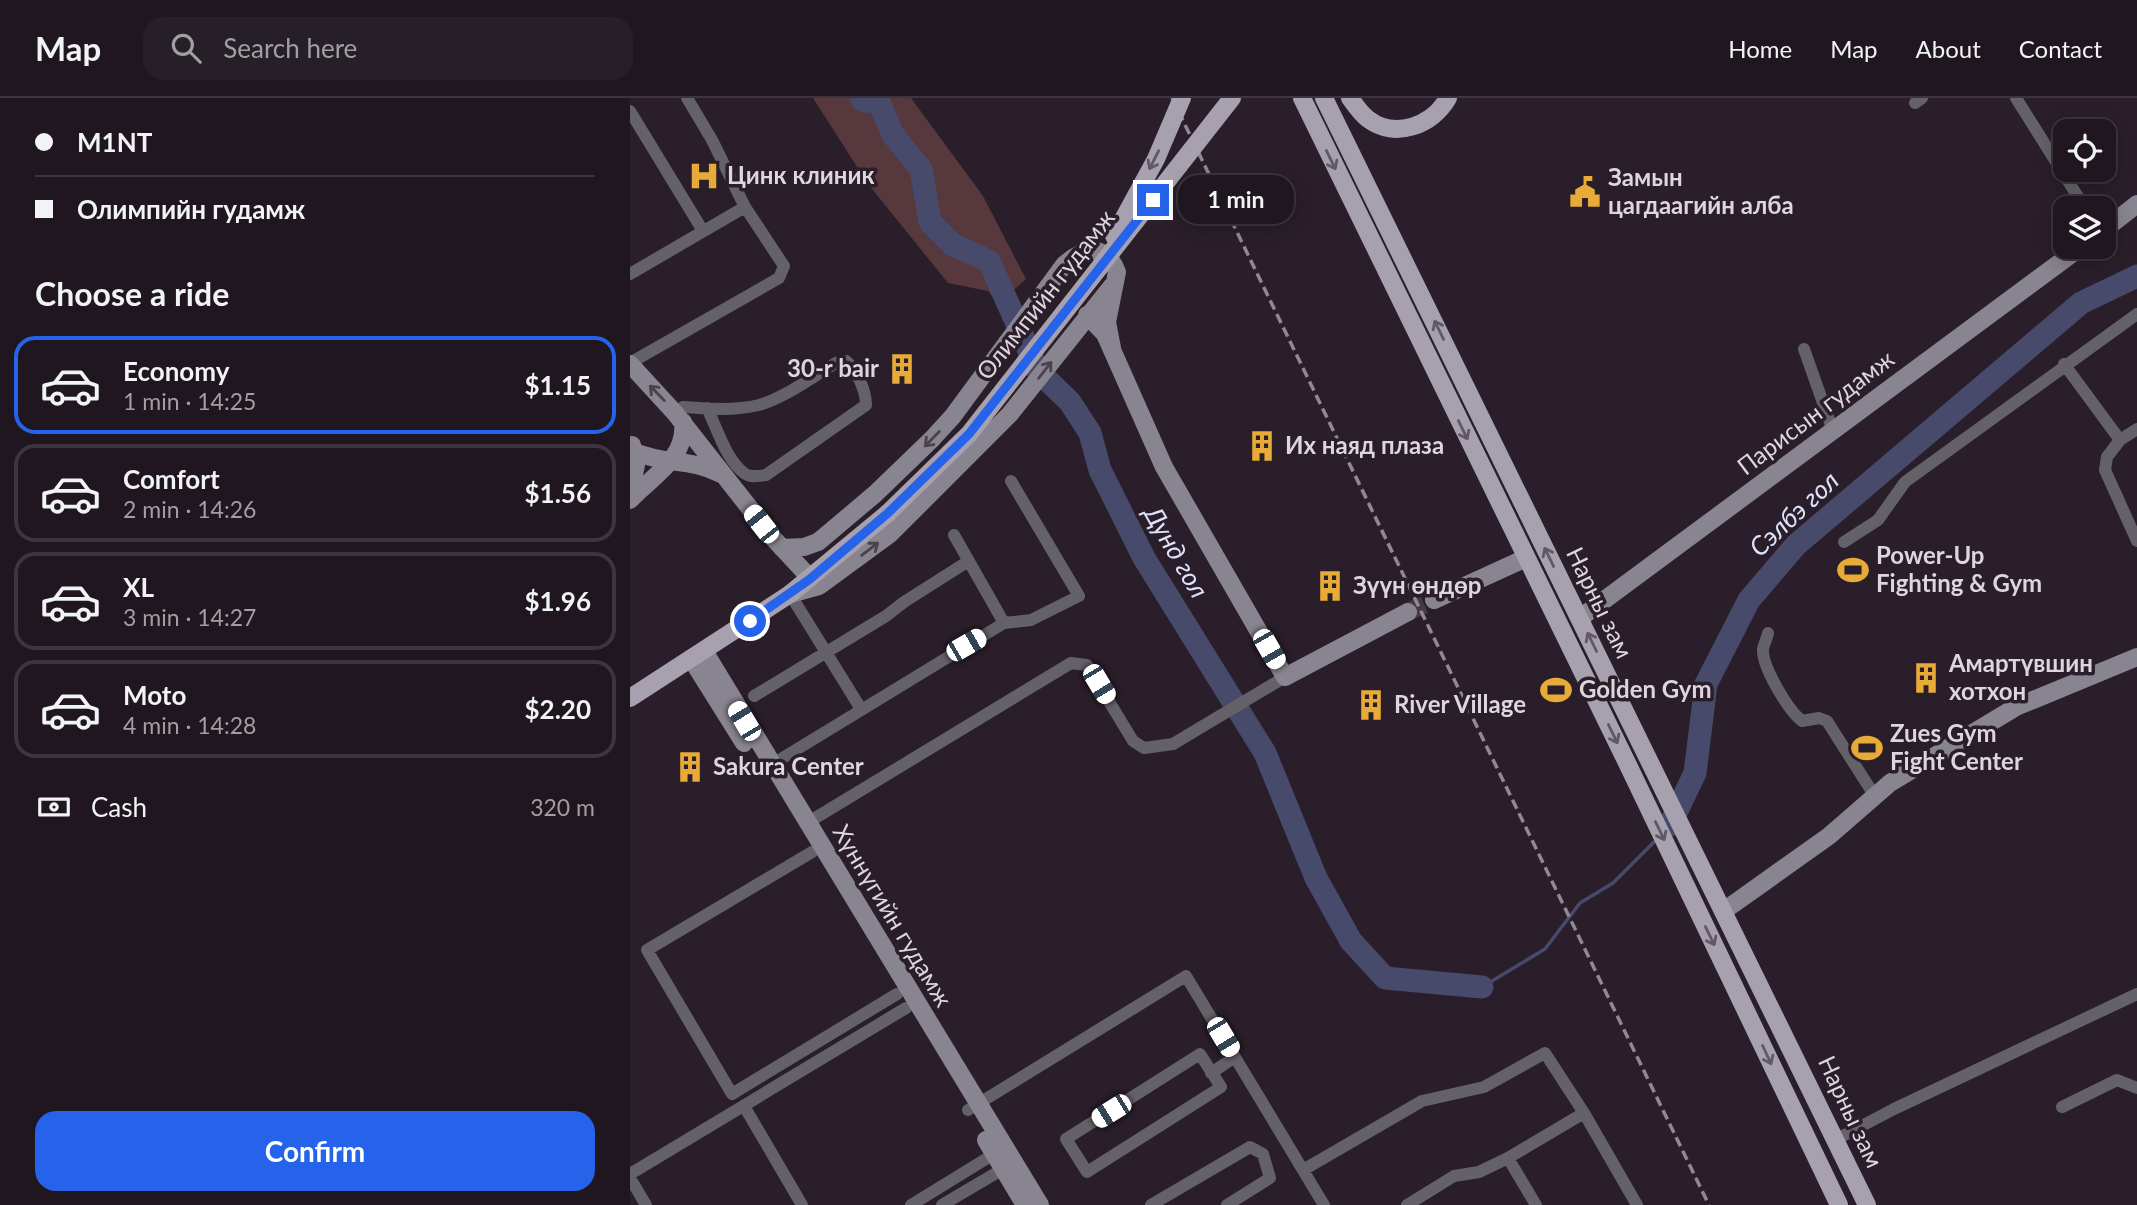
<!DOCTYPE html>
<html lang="en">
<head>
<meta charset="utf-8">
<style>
	body { margin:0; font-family:Lato,sans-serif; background:#271f28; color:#f1f3f6; height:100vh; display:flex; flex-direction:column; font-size:26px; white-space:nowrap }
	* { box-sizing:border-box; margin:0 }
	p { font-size:23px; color:#a19fa4 }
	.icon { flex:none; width:38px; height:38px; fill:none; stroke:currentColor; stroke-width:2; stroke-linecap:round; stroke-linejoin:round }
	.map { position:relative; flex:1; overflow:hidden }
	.sheet { display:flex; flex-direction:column; background:#1f161f; width:630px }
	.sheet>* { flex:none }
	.banner { display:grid; align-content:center; height:154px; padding:0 35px; background:#1f161f }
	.tools { position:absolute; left:1423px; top:21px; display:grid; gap:14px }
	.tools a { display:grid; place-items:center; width:63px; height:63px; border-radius:14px; background:#1f161f; box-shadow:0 4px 18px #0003,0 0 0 2px #3c353d; font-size:35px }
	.end { position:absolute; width:32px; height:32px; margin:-16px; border:9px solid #2563eb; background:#fff; box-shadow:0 0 0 4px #fff }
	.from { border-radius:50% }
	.bubble { position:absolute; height:49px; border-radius:21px; background:#1f161f; box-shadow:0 4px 18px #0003,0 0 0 2px #3c353d; font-size:23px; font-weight:700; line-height:49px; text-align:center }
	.car { position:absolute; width:21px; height:42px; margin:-21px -10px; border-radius:9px; box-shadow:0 0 5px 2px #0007; background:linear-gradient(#fff 24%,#345 0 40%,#fff 0 76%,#345 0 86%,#fff 0) }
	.banner b { display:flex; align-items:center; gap:24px; height:66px; font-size:26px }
	.banner b+b { border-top:2px solid #3c353d }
	.banner i { width:18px; height:18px; background:#f1f3f6 }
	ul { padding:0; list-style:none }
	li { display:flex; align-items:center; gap:21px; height:98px; margin:0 14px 10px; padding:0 21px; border:4px solid #3c353d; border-radius:21px }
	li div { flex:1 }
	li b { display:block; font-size:26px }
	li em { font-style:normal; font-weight:700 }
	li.current { border-color:#2563eb }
	li>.icon { width:63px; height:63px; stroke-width:1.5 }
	h2 { padding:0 35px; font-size:32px; line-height:84px }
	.pay { display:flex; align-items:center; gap:18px; height:77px; padding:0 35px; font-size:26px }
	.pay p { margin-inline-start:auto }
	.cta { display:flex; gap:14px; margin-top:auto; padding:14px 35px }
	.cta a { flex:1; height:80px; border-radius:21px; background:#2563eb; color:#fff; font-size:28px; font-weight:700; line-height:80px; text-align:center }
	header { display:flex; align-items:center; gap:42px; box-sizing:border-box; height:98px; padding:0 35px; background:#1f161f; border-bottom:2px solid #3c353d }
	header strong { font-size:33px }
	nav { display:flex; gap:38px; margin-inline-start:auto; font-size:24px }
	.search { width:490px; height:63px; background:#271f28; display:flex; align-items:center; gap:18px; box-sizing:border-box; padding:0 24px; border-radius:21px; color:#a19fa4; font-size:26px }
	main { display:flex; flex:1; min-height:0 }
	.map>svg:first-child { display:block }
</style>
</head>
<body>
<header>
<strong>Map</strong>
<div class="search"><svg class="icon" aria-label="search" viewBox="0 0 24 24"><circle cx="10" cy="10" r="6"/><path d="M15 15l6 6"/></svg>Search here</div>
<nav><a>Home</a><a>Map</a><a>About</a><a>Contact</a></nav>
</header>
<main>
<section class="sheet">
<div class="banner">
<b><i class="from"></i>M1NT</b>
<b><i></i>Олимпийн гудамж</b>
</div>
<h2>Choose a ride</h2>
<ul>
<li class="current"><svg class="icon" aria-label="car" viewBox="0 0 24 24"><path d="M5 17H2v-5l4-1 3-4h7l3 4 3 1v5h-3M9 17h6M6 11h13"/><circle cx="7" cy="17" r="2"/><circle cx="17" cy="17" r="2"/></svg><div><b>Economy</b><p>1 min · 14:25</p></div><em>$1.15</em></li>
<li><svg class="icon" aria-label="car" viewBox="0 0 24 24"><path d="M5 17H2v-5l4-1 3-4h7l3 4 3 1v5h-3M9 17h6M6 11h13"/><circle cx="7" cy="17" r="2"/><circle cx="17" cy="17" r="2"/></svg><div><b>Comfort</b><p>2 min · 14:26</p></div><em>$1.56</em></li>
<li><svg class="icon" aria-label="car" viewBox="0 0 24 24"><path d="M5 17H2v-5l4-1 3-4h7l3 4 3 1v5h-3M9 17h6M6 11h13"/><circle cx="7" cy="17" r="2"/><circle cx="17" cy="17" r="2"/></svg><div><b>XL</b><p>3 min · 14:27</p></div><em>$1.96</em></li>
<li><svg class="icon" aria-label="car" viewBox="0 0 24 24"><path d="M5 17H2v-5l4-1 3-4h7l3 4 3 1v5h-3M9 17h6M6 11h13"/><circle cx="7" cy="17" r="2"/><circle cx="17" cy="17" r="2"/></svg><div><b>Moto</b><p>4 min · 14:28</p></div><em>$2.20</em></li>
</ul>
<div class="pay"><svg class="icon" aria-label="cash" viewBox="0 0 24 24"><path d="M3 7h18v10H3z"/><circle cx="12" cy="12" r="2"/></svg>Cash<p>320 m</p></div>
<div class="cta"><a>Confirm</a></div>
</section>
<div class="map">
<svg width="1507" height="1107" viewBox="0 0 1507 1107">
	<rect width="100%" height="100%" fill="#291e29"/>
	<path fill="#57383c" d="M183 0H281L353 98 396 181 368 206 358 193 318 185 238 86Z"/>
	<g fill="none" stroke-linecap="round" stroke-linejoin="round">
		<path stroke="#474a6b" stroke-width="3.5" d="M852 889 915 851 950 805 983 785 1027 741"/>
		<path stroke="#474a6b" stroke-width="23" d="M231 0 234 3 249 4 263 37 291 71 300 124 323 147 359 163 408 273 440 304 460 335 470 372 514 460 635 655 686 780 721 843 755 880 852 889
			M1040 727 1065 675 1076 586 1119 502 1166 447 1451 205 1507 178"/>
		<path stroke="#443a44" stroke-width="18" stroke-dasharray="18 9" stroke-linecap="butt" d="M778 514 804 502"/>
		<path stroke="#646168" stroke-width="12" d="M1386 0 1455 110
			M1285 5 1292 0
			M0 13 73 133
			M0 176 115 109
			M1174 251 1203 333
			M0 265 149 180 154 168 115 109 82 42 57 0
			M1434 266 1490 342 1477 359 1475 372 1507 443
			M45 315 53 309C79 311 104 313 129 307 155 300 183 278 206 265L216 263C227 272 236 293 236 307L136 377C128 378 120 380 114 375 96 362 87 330 77 310
			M1490 342 1507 331
			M324 437 374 525
			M1214 444 1248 422 1275 384 1507 216
			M160 496 231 611
			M1138 535C1137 540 1134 546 1133 551 1132 569 1158 612 1172 623L1189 620 1197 623 1246 700
			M124 598 256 518 274 504 337 464
			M141 667 374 525 401 522 449 498 381 383
			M177 725 441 565 457 567 503 643 514 650 543 646 655 579
			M182 754 17 852 102 996 267 896
			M570 956 591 989 457 1074 436 1041Z
			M581 975 605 959
			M114 1008 172 1107
			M1432 1009 1487 982 1507 990
			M338 1012 556 878 694 1107
			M1205 1042 1264 1011 1507 896
			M878 1060 906 1107
			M673 1072 792 1003 854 989 915 955 954 1015
			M0 1076 276 910
			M0 1080 16 1107
			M281 1107 364 1056
			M312 1107 373 1071
			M521 1107 620 1049 633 1056 640 1080 597 1107
			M777 1107 824 1078 849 1074 878 1060 954 1015 1007 1107"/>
		<path stroke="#898590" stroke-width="18" d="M1474 132 1507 106
			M457 217 475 236 534 369 655 579 778 514
			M0 266 45 315 144 441 181 481
			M5 354C36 367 60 360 91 376
			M0 394 6 367 2 347
			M0 402C22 378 57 361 53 324
			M152 450 174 449 188 444 245 396 302 341 323 318 434 167C454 149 476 145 487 174L477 224 482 250
			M160 496 189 488 260 436 380 316 482 188
			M804 502 896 460
			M950 520 1451 149
			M74 553 410 1107
			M62 562 114 645
			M1095 812 1199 738 1260 685 1386 609 1507 559
			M356 1042 395 1107"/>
		<path stroke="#a6a0af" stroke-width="18" d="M672 0 999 669 1209 1107
			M694 0 1237 1107
			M720 0C725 7 731 16 738 21 765 42 803 27 818 0
			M0 600 160 496 258 415"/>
		<path stroke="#918891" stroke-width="3.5" stroke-dasharray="10 5" stroke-linecap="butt" d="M542 0 1079 1107"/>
		<path stroke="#a6a0af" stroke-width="18" d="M484 138 526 61 552 0
			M258 415 339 336 602 0"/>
	</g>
	<defs><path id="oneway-shaft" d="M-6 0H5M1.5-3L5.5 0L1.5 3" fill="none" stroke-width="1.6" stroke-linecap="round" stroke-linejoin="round" transform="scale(1.75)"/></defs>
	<g stroke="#615865">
		<use href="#oneway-shaft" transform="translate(524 62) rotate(117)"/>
		<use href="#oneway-shaft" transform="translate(701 62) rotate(64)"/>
		<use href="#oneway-shaft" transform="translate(809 232) rotate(-116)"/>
		<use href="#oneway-shaft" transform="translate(833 332) rotate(64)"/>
		<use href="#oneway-shaft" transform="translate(919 459) rotate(-116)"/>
		<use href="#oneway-shaft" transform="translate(962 544) rotate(-116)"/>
		<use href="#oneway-shaft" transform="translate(983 636) rotate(64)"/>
		<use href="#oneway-shaft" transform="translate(1030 733) rotate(64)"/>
		<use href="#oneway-shaft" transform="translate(1080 838) rotate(64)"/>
		<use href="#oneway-shaft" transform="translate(1137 957) rotate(65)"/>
	</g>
	<g stroke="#4b424d">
		<use href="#oneway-shaft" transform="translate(415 272) rotate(-52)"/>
		<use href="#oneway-shaft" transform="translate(27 295) rotate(-134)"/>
		<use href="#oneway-shaft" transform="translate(302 341) rotate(134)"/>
		<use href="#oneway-shaft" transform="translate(240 451) rotate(-37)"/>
	</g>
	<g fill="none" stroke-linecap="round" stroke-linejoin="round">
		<path stroke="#2563eb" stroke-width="9" d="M120 523 180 481 258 415 339 336 523 102"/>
	</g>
	<defs>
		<symbol id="hospital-bare" viewBox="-9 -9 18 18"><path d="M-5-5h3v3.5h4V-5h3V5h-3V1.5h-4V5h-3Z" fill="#e8ab37" stroke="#291e29" stroke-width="2.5" paint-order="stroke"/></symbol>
		<symbol id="civic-bare" viewBox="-9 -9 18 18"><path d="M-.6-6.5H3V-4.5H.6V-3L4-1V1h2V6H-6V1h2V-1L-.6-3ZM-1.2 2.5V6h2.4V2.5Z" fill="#e8ab37" stroke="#291e29" stroke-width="2.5" paint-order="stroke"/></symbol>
		<symbol id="building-bare" viewBox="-9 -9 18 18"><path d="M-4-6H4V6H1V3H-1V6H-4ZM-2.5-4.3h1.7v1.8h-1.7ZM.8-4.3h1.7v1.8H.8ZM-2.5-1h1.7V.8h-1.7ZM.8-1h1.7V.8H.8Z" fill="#e8ab37" stroke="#291e29" stroke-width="2.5" paint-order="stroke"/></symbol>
		<symbol id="stadium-bare" viewBox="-9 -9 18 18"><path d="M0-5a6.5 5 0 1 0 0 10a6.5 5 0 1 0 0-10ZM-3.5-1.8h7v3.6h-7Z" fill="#e8ab37" stroke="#291e29" stroke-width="2.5" paint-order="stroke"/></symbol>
	</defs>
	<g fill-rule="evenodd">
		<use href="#hospital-bare" x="52" y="56" width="44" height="44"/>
		<use href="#civic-bare" x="933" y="72" width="44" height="44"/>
		<use href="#building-bare" x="250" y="249" width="44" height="44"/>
		<use href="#building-bare" x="610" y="326" width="44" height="44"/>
		<use href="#stadium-bare" x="1201" y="450" width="44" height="44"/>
		<use href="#building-bare" x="678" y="466" width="44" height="44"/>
		<use href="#building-bare" x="1274" y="558" width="44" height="44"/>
		<use href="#stadium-bare" x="904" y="570" width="44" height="44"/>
		<use href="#building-bare" x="719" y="585" width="44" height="44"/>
		<use href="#stadium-bare" x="1215" y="628" width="44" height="44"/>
		<use href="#building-bare" x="38" y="647" width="44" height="44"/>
	</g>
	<g text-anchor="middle" stroke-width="7" stroke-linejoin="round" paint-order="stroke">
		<g font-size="24" font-weight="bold" fill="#ddd6dd" stroke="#291e29" text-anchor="start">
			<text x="97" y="86">Цинк клиник</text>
			<text x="978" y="88">Замын<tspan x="978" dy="28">цагдаагийн алба</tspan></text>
			<text x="249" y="279" text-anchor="end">30-r bair</text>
			<text x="655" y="356">Их наяд плаза</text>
			<text x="1246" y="466">Power-Up<tspan x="1246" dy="28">Fighting &amp; Gym</tspan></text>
			<text x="723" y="496">Зүүн өндөр</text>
			<text x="1319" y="574">Амартүвшин<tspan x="1319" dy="28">хотхон</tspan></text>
			<text x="949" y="600">Golden Gym</text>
			<text x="764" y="615">River Village</text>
			<text x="1260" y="644">Zues Gym<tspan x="1260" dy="28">Fight Center</tspan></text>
			<text x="83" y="677">Sakura Center</text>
		</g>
		<g font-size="24" fill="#ddd6dd" stroke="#291e29">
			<text transform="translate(416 197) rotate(-52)" y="8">Олимпийн гудамж</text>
			<text transform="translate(1186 315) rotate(-37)" y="8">Парисын гудамж</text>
			<text transform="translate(969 505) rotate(64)" y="8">Нарны зам</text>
			<text transform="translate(262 818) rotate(59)" y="8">Хүннүгийн гудамж</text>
			<text transform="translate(1220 1014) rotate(65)" y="8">Нарны зам</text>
		</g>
		<g font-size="26" font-style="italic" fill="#dfe2fb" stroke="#291e29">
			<text transform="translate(1164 416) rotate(-43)" y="9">Сэлбэ гол</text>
			<text transform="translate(546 454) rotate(60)" y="9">Дунд гол</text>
		</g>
	</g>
</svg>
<div class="tools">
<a><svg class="icon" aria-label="locate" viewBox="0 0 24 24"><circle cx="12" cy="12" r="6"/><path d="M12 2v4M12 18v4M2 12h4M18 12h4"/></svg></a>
<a><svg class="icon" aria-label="layers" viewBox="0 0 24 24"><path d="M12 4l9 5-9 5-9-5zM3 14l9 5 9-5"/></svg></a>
</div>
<i class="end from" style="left:120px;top:523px"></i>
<i class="end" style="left:523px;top:102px"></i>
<div class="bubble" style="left:548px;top:77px;width:116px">1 min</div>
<i class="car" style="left:131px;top:426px;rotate:322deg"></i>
<i class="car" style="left:336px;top:547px;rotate:60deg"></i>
<i class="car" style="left:639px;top:551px;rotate:150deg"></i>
<i class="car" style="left:469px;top:586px;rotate:149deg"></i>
<i class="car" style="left:114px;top:623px;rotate:329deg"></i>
<i class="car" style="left:593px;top:939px;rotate:149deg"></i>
<i class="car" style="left:481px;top:1013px;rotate:238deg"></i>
</div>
</main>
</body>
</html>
